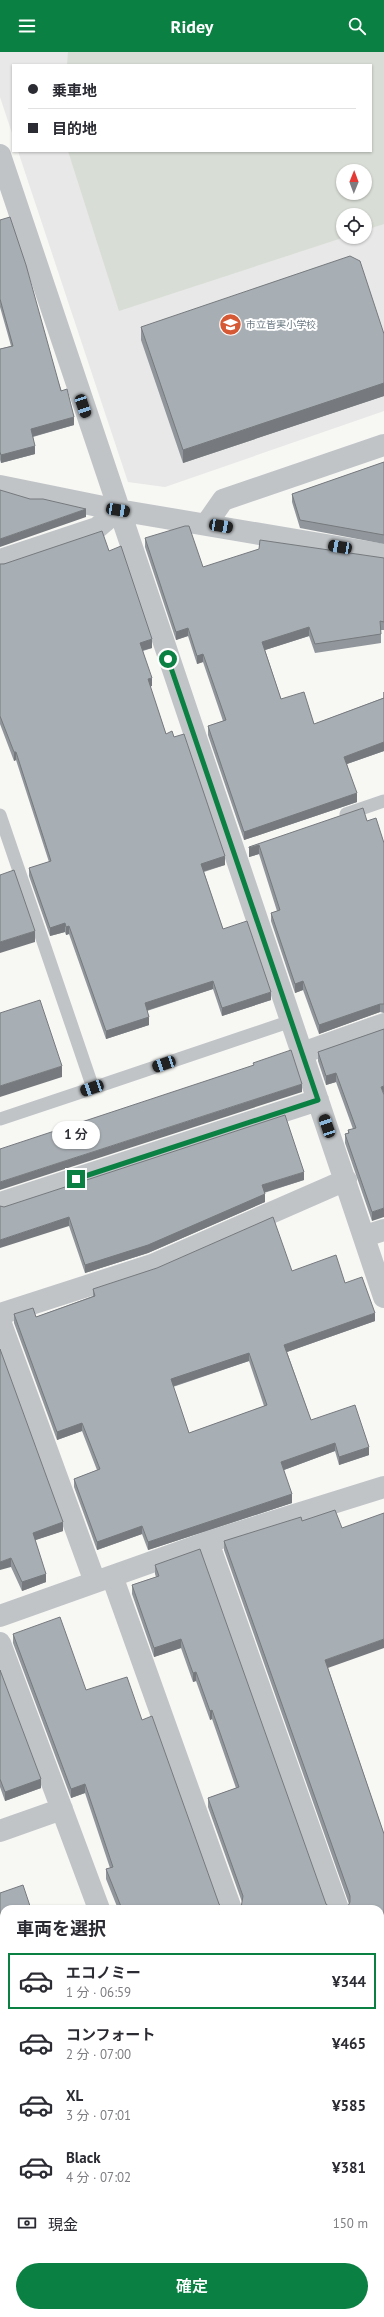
<!DOCTYPE html>
<html lang="ja">
<head>
<meta charset="utf-8">
<style>
	body { margin:0; font-family:"PT Sans","Noto Sans JP",sans-serif; background:#f2f2f3; color:#2b2b33; height:100vh; display:flex; flex-direction:column; font-size:15px; white-space:nowrap }
	* { box-sizing:border-box; margin:0 }
	p { font-size:13px; color:#7c7c81 }
	.icon { flex:none; width:22px; height:22px; fill:none; stroke:currentColor; stroke-width:2; stroke-linecap:round; stroke-linejoin:round }
	.map { position:relative; flex:1; overflow:hidden }
	.details { position:absolute; left:0px; top:1853px; width:384px; height:412px; display:flex; flex-direction:column; background:#fff; border-radius:12px 12px 0 0; box-shadow:0 1px 3px #0004 }
	.details>* { flex:none }
	.banner { position:absolute; left:12px; top:12px; width:360px; height:88px; border-radius:0px; box-shadow:0 1px 3px #0004; display:grid; align-content:center; height:88px; padding:0 16px; background:#fff }
	.needle { width:26px; rotate:1deg }
	.fabs { position:absolute; left:336px; top:112px; display:grid; gap:8px }
	.fabs a { display:grid; place-items:center; width:36px; height:36px; border-radius:50%; background:#fff; box-shadow:0 1px 3px #0004; font-size:20px }
	.end { position:absolute; width:18px; height:18px; margin:-9px; border:5px solid #0b8043; background:#fff; box-shadow:0 0 0 2px #fff }
	.from { border-radius:50% }
	.bubble { position:absolute; height:28px; border-radius:14px; background:#fff; box-shadow:0 1px 3px #0004; font-size:13px; font-weight:600; line-height:28px; text-align:center }
	.car { position:absolute; width:12px; height:24px; margin:-12px -6px; border-radius:5px; box-shadow:0 0 3px 1px #0007; background:linear-gradient(#222 24%,#8ab4d8 0 40%,#222 0 76%,#8ab4d8 0 86%,#222 0) }
	.banner b { display:flex; align-items:center; gap:14px; height:38px; font-size:15px }
	.banner b+b { border-top:1px solid #e1e1e2 }
	.banner i { width:10px; height:10px; background:#2b2b33 }
	ul { padding:0; list-style:none }
	li { display:flex; align-items:center; gap:12px; height:56px; margin:0 8px 6px; padding:0 8px; border:2px solid transparent; border-radius:0px }
	li div { flex:1 }
	li b { display:block; font-size:15px }
	li em { font-style:normal; font-weight:600 }
	li.current { border-color:#0b8043 }
	li>.icon { width:36px; height:36px; stroke-width:1.5 }
	h2 { padding:0 16px; font-size:18px; line-height:48px }
	.pay { display:flex; align-items:center; gap:10px; height:44px; padding:0 16px; font-size:15px }
	.pay p { margin-inline-start:auto }
	.primary-button { display:flex; gap:8px; margin-top:auto; padding:8px 16px }
	.primary-button a { flex:1; height:46px; border-radius:24px; background:#0b8043; color:#fff; font-size:16px; font-weight:600; line-height:46px; text-align:center }
	header { display:flex; justify-content:space-between; align-items:center; height:52px; padding:0 16px; background:#0b8043; color:#fff; font-size:18px; font-weight:600 }
	.map>svg:first-child { display:block }
</style>
</head>
<body>
<header><svg class="icon" aria-label="menu" viewBox="0 0 24 24"><path d="M4 6h16M4 12h16M4 18h16"/></svg>Ridey<svg class="icon" aria-label="search" viewBox="0 0 24 24"><circle cx="10" cy="10" r="6"/><path d="M15 15l6 6"/></svg></header>
<div class="map">
<svg width="384" height="2265" viewBox="0 0 384 2265">
	<rect width="100%" height="100%" fill="#f7f7f4"/>
	<path fill="#e7e8e7" fill-rule="evenodd" d="M0 0H384V359L165 435 128 430 18 99H371V13H13V84L0 45ZM343 119H365V141H343ZM343 163H365V185H343Z"/>
	<path fill="#d8ddd5" fill-rule="evenodd" d="M68 0H384V172L365 178V163H343L345 185 119 259 68 99H371V13H67ZM343 119H365V141H343Z"/>
	<g fill="none" stroke-linecap="round" stroke-linejoin="round">
		<path stroke="#c0c4c7" stroke-width="13" d="M346 762 384 749
			M0 763 93 1036 291 969
			M0 1067 93 1036"/>
		<path stroke="#c0c4c7" stroke-width="22" d="M0 103 384 1245
			M0 434 118 458 384 503
			M207 471 223 448 384 393
			M0 508 97 476 118 458
			M302 1001 384 972
			M0 1151 318 1048
			M365 1184 384 1178
			M0 1262 152 1213 346 1128
			M0 1269 95 1530
			M208 1490 338 1857
			M112 1524 231 1857
			M0 1564 208 1490 384 1435
			M0 1591 99 1857
			M0 1779 62 1757
			M0 1988 4 1987
			M380 2047 384 2045
			M247 2261 248 2265
			M82 2265 93 2261"/>
	</g>
	<path fill="#90969b" fill-rule="evenodd" d="M0 168 74 373 33 385 35 402 1 411 0 408V297L11 294 0 255Z
		M141 275 384 282V344L183 411 141 288Z
		M384 410V492L300 476 292 450V442Z
		M145 486 203 515 384 506V578H381V591L315 601 309 584 265 598 281 647 314 672 383 646V640H384V699L347 712 357 750 244 788 208 683V674L223 669 203 610 197 612 188 584 176 588 145 495Z
		M109 499 152 596 143 599 152 634H150L166 682 174 685 225 813 204 820 223 877 271 948 222 964 213 937 147 959 149 973 106 987 69 882 66 883 65 880 50 884 29 824V816L49 810 16 708 14 709 0 672V512Z
		M367 769 384 791V961L380 960 319 982 303 938 295 941 271 869V861L277 859 259 802 249 805V795Z
		M384 977 372 1169 345 1091V1082L348 1081V1078L353 1077 336 1030 326 1033 318 1009V1000Z
		M304 1128 264 1141 265 1150 148 1201 85 1221 69 1174 4 1155Z
		M292 1219 345 1231 375 1269 287 1300 311 1368 369 1403 339 1413 335 1399 284 1418 292 1451 148 1498 142 1482 97 1498 74 1435V1427L97 1418 82 1379 57 1388 14 1271V1262L36 1265 93 1244V1237ZM249 1309 264 1354 189 1381 173 1335Z
		M0 1297 63 1479 35 1488 46 1530 22 1539 11 1515Z
		M224 1489 328 1616 384 1782V1916L380 1917V1857L347 1856 349 1852 224 1498Z
		M155 1513 326 1852 241 1856 242 1850 208 1755V1746L236 1736 212 1667 210 1668 196 1629 193 1630 181 1596 154 1605 132 1542V1533L156 1525 155 1522Z
		M13 1582 86 1638 142 1668 219 1852 223 1857H118L106 1827V1817L110 1816 85 1741 71 1746 13 1591Z
		M0 1618 41 1736 5 1749 0 1735Z
		M0 1841 4 1857V1976L1 1975H0Z
		M0 1991H4V2087L0 2075Z
		M4 2089V2241L0 2229V2090Z
		M11 2261H47V2263L43 2265H12Z"/>
	<path fill="#767a7e" d="M384 331V344L183 411V398Z
		M74 365V373L31 385V377Z
		M35 394V402L1 411V403Z
		M86 457V465L0 495V487Z
		M309 575V584L262 599V590Z
		M188 576V584L176 588V580Z
		M152 587V596L140 599V591Z
		M203 602V610L197 612V604Z
		M152 626V634L148 635V627Z
		M384 690V699L344 713V705Z
		M14 700H16V708L14 709Z
		M357 741V750L244 788V780Z
		M259 793V802L249 805V796Z
		M225 804V813L201 820V812Z
		M65 871V880L50 884V876Z
		M69 874V882L66 883V875Z
		M35 879V890L0 901V890Z
		M213 929V937L145 959V951Z
		M303 929V938L295 941V932Z
		M271 940V948L222 964V956Z
		M380 952V960L319 982V973Z
		M149 965V973L106 987V979Z
		M62 1014V1025L0 1045V1034Z
		M336 1021V1030L326 1033V1024Z
		M302 1032V1040L0 1138V1130Z
		M384 1034V1043L381 1035Z
		M304 1120V1128L262 1141V1133Z
		M265 1142V1150L148 1201 85 1221V1213Z
		M384 1156V1165L372 1169V1160Z
		M69 1165V1174L0 1196V1188Z
		M375 1261V1269L284 1301V1293Z
		M249 1301V1309L171 1335V1327Z
		M82 1371V1379L57 1388V1380Z
		M335 1391V1399L281 1419V1410Z
		M369 1395V1403L339 1413V1405Z
		M292 1442V1451L148 1498V1490Z
		M63 1470V1479L33 1489V1481Z
		M142 1474V1482L97 1498V1490Z
		M11 1506V1515L0 1518V1510Z
		M46 1522V1530L22 1539V1530Z
		M181 1587V1596L154 1605V1596Z
		M384 1587V1596L325 1617V1608Z
		M196 1620V1629L193 1630V1621Z
		M212 1658V1667L210 1668V1659Z
		M41 1727V1736L5 1749V1740Z
		M85 1732V1741L71 1746V1737Z
		M384 1907V1916L380 1917V1908Z
		M1 1966V1975H0V1967Z
		M29 2261H47V2263L43 2265H17Z"/>
	<path fill="#a8afb4" stroke="#767a7e" fill-rule="evenodd" d="M10 165 26 213 61 339 67 337 74 365 31 377 35 394 1 403 0 400V297L13 294 0 247V168Z
		M350 204 360 209 384 282V331L183 398 141 275Z
		M384 410V483L300 468 292 442Z
		M0 438 30 447H43L86 457 0 487Z
		M185 474H189L203 515 259 497 260 488 384 506V570L380 569 381 582 315 592 309 575 262 590 281 647 304 640 314 672 384 646V690L344 705 357 741 244 780 208 674 226 668 203 602 197 604 188 576 176 580 145 486Z
		M102 479 109 499 121 494 152 587 140 591 152 626 148 627 166 682 172 679 174 685 184 682 225 804 201 812 223 877 247 869 271 940 222 956 213 929 145 951 149 965 106 979 69 874 66 875 65 871 50 876 29 816 51 809 16 700H14L0 664V512H4Z
		M363 756 367 769 376 766 384 791V952H380L319 973 303 929 295 932 271 861 280 858 259 793 249 796V795Z
		M14 818 35 879 0 890V823Z
		M40 948 62 1014 0 1034V961Z
		M384 977V1034L381 1035 384 1043V1156L372 1160 345 1082 349 1081 348 1078 356 1076 336 1021 326 1024 318 1000Z
		M291 998 302 1032 0 1130V1097L254 1013 253 1011Z
		M285 1063 304 1120 262 1133 265 1142 148 1193 85 1213 69 1165 0 1188V1154L4 1155Z
		M273 1165 292 1219 336 1203 345 1231 362 1225 375 1261 284 1293 311 1368 355 1353 369 1395 339 1405 335 1391 281 1410 292 1442 148 1490 142 1474 97 1490 74 1427 100 1417 82 1371 57 1380 14 1262 33 1256 36 1265 95 1244 93 1237 157 1216ZM249 1301 267 1353 189 1381 171 1327Z
		M0 1297 63 1470 33 1481 46 1522 22 1530 11 1506 0 1510Z
		M335 1458 342 1476 384 1461V1587L325 1608 384 1782V1907L380 1908V1857H346L347 1856 350 1850V1844L224 1489 301 1465 302 1469Z
		M200 1497 326 1852 332 1857H239L241 1856 243 1844 208 1746 239 1735 212 1658 210 1659 196 1620 193 1621 181 1587 154 1596 132 1533 159 1524 155 1513Z
		M60 1565 86 1638 127 1625 142 1668 152 1664 219 1852 223 1857H122L106 1817 113 1815 85 1732 71 1737 13 1582Z
		M0 1618 41 1727 5 1740 0 1727Z
		M23 1833 31 1857H4V1967L1 1966 0 1967V1841Z
		M0 1991H4V2078L0 2066Z
		M4 2089V2232L0 2220V2090Z
		M14 2261H29L17 2265H15Z
		M164 2261H231L233 2265H154Z"/>
	<g fill="none" stroke-linecap="round" stroke-linejoin="round">
		<path stroke="#0b8043" stroke-width="5" d="M76 1127 318 1048 168 607"/>
	</g>
	<defs>
		<symbol id="school-disc" viewBox="-11 -11 22 22"><circle r="9.5" fill="#d55935" stroke="#fff"/><path d="M0-5L7-2L0 1L-7-2ZM-4 1L0 2.5L4 1V4Q0 6-4 4Z" fill="#fff"/></symbol>
	</defs>
	<g fill-rule="evenodd">
		<use href="#school-disc" x="218" y="260" width="25" height="25"/>
	</g>
	<g text-anchor="middle" stroke-width="4" stroke-linejoin="round" paint-order="stroke">
		<g font-size="10" fill="#687782" stroke="#fff" text-anchor="start">
			<text x="246" y="276">市立皆実小学校</text>
		</g>
	</g>
</svg>
<div class="fabs">
<a><svg class="needle" viewBox="-14 -14 28 28"><path d="M0-13l5 13h-10z" fill="#e53935"/><path d="M0 13l5-13h-10z" fill="#7c7c81"/></svg></a>
<a><svg class="icon" aria-label="locate" viewBox="0 0 24 24"><circle cx="12" cy="12" r="6"/><path d="M12 2v4M12 18v4M2 12h4M18 12h4"/></svg></a>
</div>
<i class="end from" style="left:168px;top:607px"></i>
<i class="end" style="left:76px;top:1127px"></i>
<div class="bubble" style="left:52px;top:1069px;width:48px">1 分</div>
<i class="car" style="left:83px;top:354px;rotate:161deg"></i>
<i class="car" style="left:118px;top:458px;rotate:99deg"></i>
<i class="car" style="left:221px;top:474px;rotate:100deg"></i>
<i class="car" style="left:340px;top:495px;rotate:280deg"></i>
<i class="car" style="left:164px;top:1012px;rotate:251deg"></i>
<i class="car" style="left:92px;top:1036px;rotate:251deg"></i>
<i class="car" style="left:327px;top:1074px;rotate:341deg"></i>
<div class="banner">
<b><i class="from"></i>乗車地</b>
<b><i></i>目的地</b>
</div>
<section class="details">
<h2>車両を選択</h2>
<ul>
<li class="current"><svg class="icon" aria-label="car" viewBox="0 0 24 24"><path d="M5 17H2v-5l4-1 3-4h7l3 4 3 1v5h-3M9 17h6M6 11h13"/><circle cx="7" cy="17" r="2"/><circle cx="17" cy="17" r="2"/></svg><div><b>エコノミー</b><p>1 分 · 06:59</p></div><em>¥344</em></li>
<li><svg class="icon" aria-label="car" viewBox="0 0 24 24"><path d="M5 17H2v-5l4-1 3-4h7l3 4 3 1v5h-3M9 17h6M6 11h13"/><circle cx="7" cy="17" r="2"/><circle cx="17" cy="17" r="2"/></svg><div><b>コンフォート</b><p>2 分 · 07:00</p></div><em>¥465</em></li>
<li><svg class="icon" aria-label="car" viewBox="0 0 24 24"><path d="M5 17H2v-5l4-1 3-4h7l3 4 3 1v5h-3M9 17h6M6 11h13"/><circle cx="7" cy="17" r="2"/><circle cx="17" cy="17" r="2"/></svg><div><b>XL</b><p>3 分 · 07:01</p></div><em>¥585</em></li>
<li><svg class="icon" aria-label="car" viewBox="0 0 24 24"><path d="M5 17H2v-5l4-1 3-4h7l3 4 3 1v5h-3M9 17h6M6 11h13"/><circle cx="7" cy="17" r="2"/><circle cx="17" cy="17" r="2"/></svg><div><b>Black</b><p>4 分 · 07:02</p></div><em>¥381</em></li>
</ul>
<div class="pay"><svg class="icon" aria-label="cash" viewBox="0 0 24 24"><path d="M3 7h18v10H3z"/><circle cx="12" cy="12" r="2"/></svg>現金<p>150 m</p></div>
<div class="primary-button"><a>確定</a></div>
</section>
</div>
</body>
</html>
